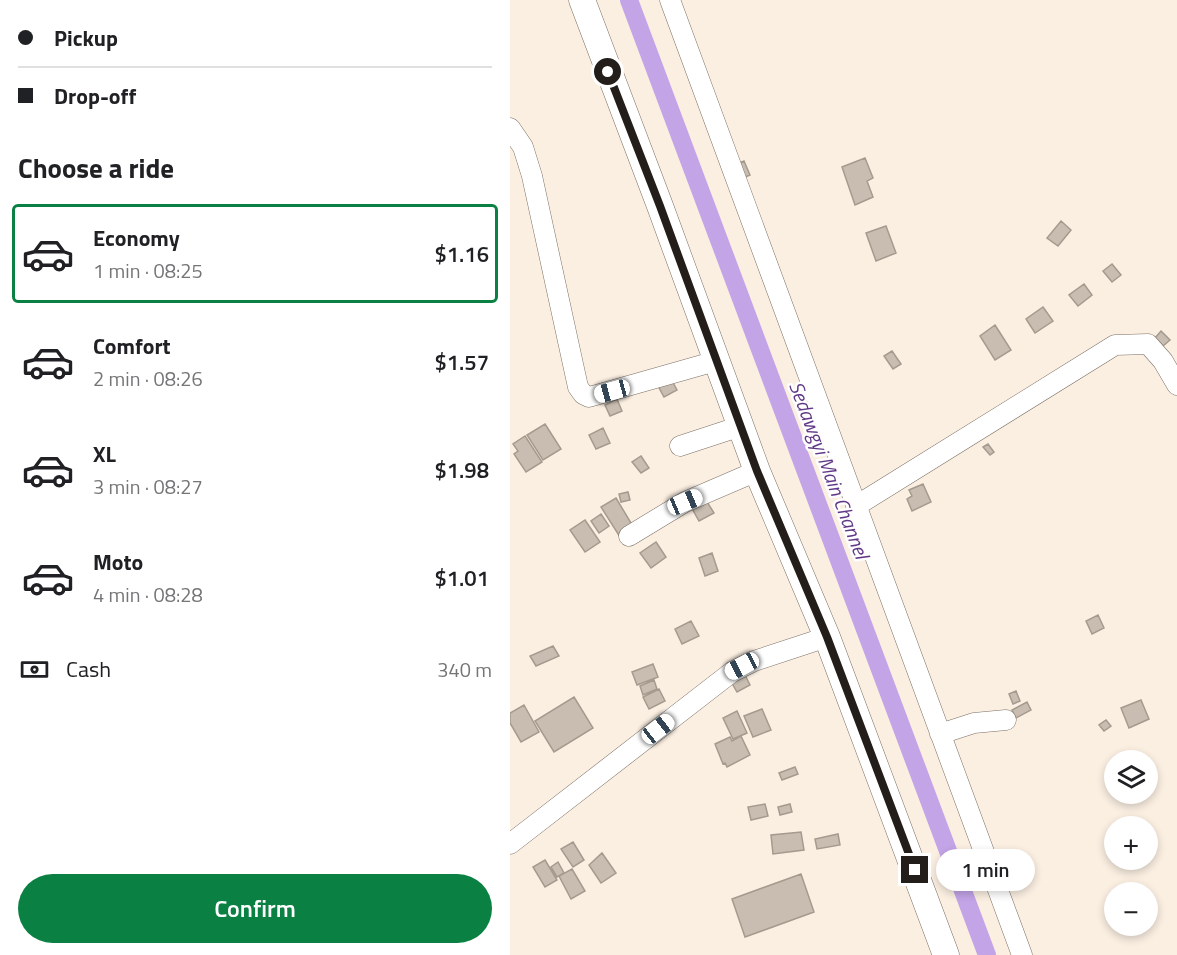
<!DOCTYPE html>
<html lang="en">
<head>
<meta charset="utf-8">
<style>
	body { margin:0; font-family:"Titillium Web",sans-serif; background:#f6f6f6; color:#202124; height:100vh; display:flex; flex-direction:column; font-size:22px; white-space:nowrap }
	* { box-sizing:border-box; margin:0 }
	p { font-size:20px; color:#757577 }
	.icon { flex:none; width:33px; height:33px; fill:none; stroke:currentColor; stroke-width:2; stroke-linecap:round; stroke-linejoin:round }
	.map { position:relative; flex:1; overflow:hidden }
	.panel { display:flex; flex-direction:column; background:#fff; width:510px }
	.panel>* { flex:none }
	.guide { display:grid; align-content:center; height:132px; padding:0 18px; background:#fff }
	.tools { position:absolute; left:594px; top:750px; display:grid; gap:12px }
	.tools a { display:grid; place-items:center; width:54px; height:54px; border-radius:50%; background:#fff; box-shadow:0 3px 9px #0003; font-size:30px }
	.end { position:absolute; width:27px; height:27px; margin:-14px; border:8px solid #231e1a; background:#fff; box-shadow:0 0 0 3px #fff }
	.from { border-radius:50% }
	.bubble { position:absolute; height:42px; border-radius:21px; background:#fff; box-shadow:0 3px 9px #0003; font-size:20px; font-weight:600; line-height:42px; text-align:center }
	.car { position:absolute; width:18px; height:36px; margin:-18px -9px; border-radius:8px; box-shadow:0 0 4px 2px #0007; background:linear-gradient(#fff 24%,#345 0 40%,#fff 0 76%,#345 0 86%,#fff 0) }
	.guide b { display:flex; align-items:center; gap:21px; height:57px; font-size:22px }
	.guide b+b { border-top:2px solid #e0e0e0 }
	.guide i { width:15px; height:15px; background:#202124 }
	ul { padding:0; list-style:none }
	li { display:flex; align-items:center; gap:18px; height:99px; margin:0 12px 9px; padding:0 6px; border:3px solid transparent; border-radius:6px }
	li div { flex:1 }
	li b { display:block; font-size:22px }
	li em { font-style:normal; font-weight:600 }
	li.active { border-color:#0b8043 }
	li>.icon { width:54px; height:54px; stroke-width:1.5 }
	h2 { padding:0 18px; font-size:27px; line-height:72px }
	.pay { display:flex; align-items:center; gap:15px; height:66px; padding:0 18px; font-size:22px }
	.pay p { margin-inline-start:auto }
	.primary-button { display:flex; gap:12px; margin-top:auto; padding:12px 18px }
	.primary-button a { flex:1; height:69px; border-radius:36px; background:#0b8043; color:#fff; font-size:24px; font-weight:600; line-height:69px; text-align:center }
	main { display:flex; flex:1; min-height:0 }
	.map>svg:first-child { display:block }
</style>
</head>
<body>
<main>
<section class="panel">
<div class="guide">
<b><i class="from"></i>Pickup</b>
<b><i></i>Drop-off</b>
</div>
<h2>Choose a ride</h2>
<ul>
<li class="active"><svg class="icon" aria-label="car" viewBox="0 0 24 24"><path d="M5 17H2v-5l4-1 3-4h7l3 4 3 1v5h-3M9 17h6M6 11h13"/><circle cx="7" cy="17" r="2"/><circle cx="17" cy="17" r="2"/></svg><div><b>Economy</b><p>1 min · 08:25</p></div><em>$1.16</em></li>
<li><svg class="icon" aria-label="car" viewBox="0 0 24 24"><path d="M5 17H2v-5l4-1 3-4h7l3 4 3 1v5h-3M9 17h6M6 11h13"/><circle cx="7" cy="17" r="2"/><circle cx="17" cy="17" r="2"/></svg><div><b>Comfort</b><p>2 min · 08:26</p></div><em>$1.57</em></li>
<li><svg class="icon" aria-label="car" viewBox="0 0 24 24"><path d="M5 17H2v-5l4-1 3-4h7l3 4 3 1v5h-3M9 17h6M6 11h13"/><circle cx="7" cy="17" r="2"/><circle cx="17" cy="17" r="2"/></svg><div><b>XL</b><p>3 min · 08:27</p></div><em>$1.98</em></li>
<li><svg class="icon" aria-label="car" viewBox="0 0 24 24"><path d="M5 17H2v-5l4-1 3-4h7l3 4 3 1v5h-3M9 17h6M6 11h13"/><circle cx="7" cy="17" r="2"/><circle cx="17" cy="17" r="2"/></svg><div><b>Moto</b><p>4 min · 08:28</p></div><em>$1.01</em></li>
</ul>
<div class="pay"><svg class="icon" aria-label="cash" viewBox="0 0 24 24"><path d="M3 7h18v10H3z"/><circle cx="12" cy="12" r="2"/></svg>Cash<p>340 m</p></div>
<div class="primary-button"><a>Confirm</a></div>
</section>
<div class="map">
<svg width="667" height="955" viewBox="0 0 667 955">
	<rect width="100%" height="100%" fill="#fbefe2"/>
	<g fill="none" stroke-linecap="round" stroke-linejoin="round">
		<path stroke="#c3a4e7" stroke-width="18" d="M119 0 477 955"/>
	</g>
	<path fill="#c9bdb1" stroke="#a59a8e" stroke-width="1.5" d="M355 158 363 178 357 181 363 197 345 205 332 167Z
		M234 161 240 175 230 179 224 165Z
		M551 221 561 230 548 246 537 238Z
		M376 226 386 253 366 261 356 233Z
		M602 264 611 275 602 282 593 271Z
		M574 284 582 295 568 306 559 295Z
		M533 307 543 321 525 333 516 319Z
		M485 325 501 350 485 360 470 336Z
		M651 331 660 340 653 346 645 338Z
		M382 351 391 364 383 369 374 356Z
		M161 379 167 390 154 397 148 386Z
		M107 399 112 411 100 416 95 405Z
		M35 424 51 449 33 460 17 435Z
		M93 428 100 443 86 449 79 435Z
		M15 436 32 462 16 472 4 454 8 451 3 444Z
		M478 444 484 452 480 455 473 447Z
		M131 456 139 468 131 473 122 462Z
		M413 484 421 502 402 511 397 499 402 496 399 490Z
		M118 492 120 500 111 502 109 494Z
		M194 497 204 513 189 521 180 505Z
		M106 498 124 528 110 537 91 507Z
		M91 514 99 526 89 533 81 521Z
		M75 520 90 542 75 552 60 530Z
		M146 542 156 557 141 568 130 553Z
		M202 553 208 571 195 576 189 558Z
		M588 615 594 628 582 634 576 621Z
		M181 621 189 636 172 644 165 629Z
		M43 646 49 656 26 666 20 656Z
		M143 664 148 677 127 685 122 672Z
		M233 671 240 685 227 692 219 678Z
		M144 680 147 689 133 695 130 686Z
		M149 689 155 701 139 709 133 697Z
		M506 691 510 701 503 704 499 694Z
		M64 697 83 728 44 752 25 721Z
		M631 700 639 719 619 728 611 708Z
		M517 702 521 710 506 718 502 710Z
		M14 705 29 732 11 742 0 723V713Z
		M252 709 261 730 243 737 234 716Z
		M227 711 237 733 223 739 213 718Z
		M596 720 601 726 594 731 589 725Z
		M231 736 240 755 217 767 215 763 213 764 205 744 220 737 222 741Z
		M285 767 288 774 272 780 269 773Z
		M255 804 258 816 241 820 238 807Z
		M280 804 282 812 270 815 268 807Z
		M291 832 294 850 263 854 261 835Z
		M328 834 330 845 307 849 305 839Z
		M63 842 74 860 63 867 51 849Z
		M92 853 106 873 91 883 79 865Z
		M35 860 47 880 35 887 23 867Z
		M48 862 54 873 47 877 41 867Z
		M62 869 75 891 61 899 49 876Z
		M291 874 304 912 235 937 222 899Z"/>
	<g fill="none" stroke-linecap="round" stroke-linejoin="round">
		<defs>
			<path id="minor" d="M160 0 512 955
				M0 128 13 147 22 176 68 387 73 394 79 397 206 361
				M170 446 231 426
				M346 506 605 345 638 344 653 361 667 385
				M119 536 175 502 247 471
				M430 734 464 723 496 720
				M0 844 222 672 244 661 317 637"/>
			<path id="tertiary" d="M72 0 150 206 247 471 317 637 436 955"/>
		</defs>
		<use href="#minor" stroke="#7b7065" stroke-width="21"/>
		<use href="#tertiary" stroke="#7b7065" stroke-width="27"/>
		<use href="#minor" stroke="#fff" stroke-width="20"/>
		<use href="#tertiary" stroke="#fff" stroke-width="26"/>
	</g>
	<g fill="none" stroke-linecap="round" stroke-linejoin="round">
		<path stroke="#231e1a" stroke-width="8" d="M98 72 150 206 247 471 317 637 405 870"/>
	</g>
	<g text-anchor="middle" stroke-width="5" stroke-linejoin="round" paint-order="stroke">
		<g font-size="20" font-style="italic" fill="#603786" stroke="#fefefe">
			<text transform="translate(319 470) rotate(69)" y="7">Sedawgyi Main Channel</text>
		</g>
	</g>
</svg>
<div class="tools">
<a><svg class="icon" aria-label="layers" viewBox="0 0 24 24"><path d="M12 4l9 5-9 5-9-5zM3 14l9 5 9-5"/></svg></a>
<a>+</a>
<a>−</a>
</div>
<i class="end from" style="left:98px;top:72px"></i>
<i class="end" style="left:405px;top:870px"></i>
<div class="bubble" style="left:426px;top:849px;width:99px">1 min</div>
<i class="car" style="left:102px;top:391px;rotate:255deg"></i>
<i class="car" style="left:175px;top:502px;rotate:67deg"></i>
<i class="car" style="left:232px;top:666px;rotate:242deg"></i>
<i class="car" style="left:148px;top:729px;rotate:52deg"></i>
</div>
</main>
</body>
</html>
